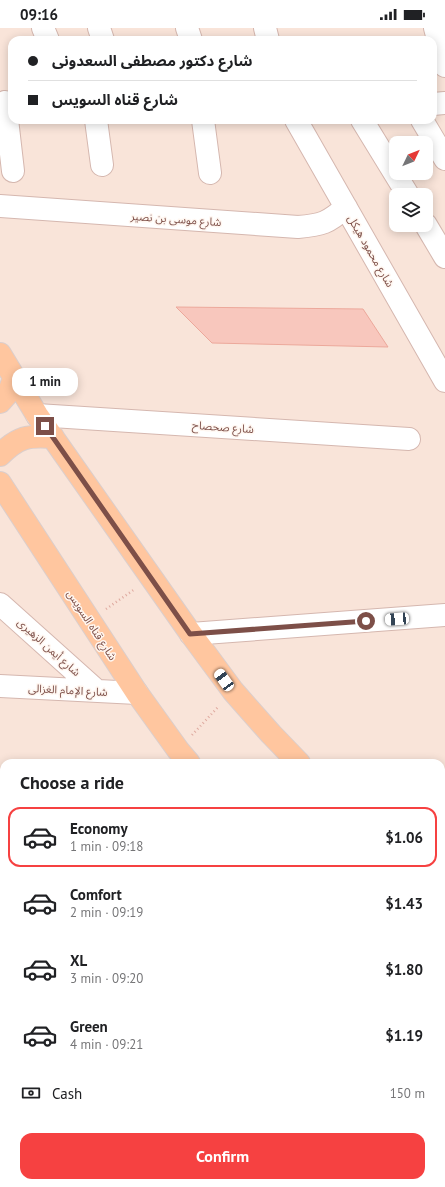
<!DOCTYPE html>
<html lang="en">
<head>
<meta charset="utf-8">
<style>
	body { margin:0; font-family:"PT Sans","Noto Sans Arabic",sans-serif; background:#f2f2f2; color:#202124; height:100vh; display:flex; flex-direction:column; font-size:15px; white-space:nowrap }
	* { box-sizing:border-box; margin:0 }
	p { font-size:13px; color:#757577 }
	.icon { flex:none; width:22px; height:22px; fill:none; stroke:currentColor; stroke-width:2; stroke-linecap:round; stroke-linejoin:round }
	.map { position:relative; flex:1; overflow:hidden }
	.drawer { position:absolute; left:0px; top:731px; width:445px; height:428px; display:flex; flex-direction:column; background:#fff; border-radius:12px 12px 0 0; box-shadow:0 2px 10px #0003 }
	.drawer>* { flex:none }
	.banner { position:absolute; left:8px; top:8px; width:429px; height:88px; border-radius:12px; box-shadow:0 2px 10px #0003; display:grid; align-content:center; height:88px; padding:0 20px; background:#fff }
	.needle { width:26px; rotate:47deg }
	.fabs { position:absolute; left:389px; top:108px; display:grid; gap:8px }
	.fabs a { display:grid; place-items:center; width:44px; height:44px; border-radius:8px; background:#fff; box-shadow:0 2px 10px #0003; font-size:20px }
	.end { position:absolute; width:18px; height:18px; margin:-9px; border:5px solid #7d4f48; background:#fff; box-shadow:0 0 0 2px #fff }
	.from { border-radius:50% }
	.bubble { position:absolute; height:28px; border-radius:12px; background:#fff; box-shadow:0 2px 10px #0003; font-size:13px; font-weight:700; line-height:28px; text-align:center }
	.car { position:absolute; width:12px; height:24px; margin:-12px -6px; border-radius:5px; box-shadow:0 0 3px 1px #0007; background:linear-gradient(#fff 24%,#345 0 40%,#fff 0 76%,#345 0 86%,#fff 0) }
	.banner b { display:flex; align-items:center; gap:14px; height:38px; font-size:15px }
	.banner b+b { border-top:1px solid #e0e0e0 }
	.banner i { width:10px; height:10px; background:#202124 }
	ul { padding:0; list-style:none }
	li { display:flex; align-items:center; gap:12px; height:60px; margin:0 8px 6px; padding:0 12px; border:2px solid transparent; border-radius:12px }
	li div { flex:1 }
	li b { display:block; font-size:15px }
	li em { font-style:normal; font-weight:700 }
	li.active { border-color:#f64141 }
	li>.icon { width:36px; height:36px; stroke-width:1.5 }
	h2 { padding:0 20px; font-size:18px; line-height:48px }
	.pay { display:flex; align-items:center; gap:10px; height:44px; padding:0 20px; font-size:15px }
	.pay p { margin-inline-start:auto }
	.primary-button { display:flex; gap:8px; margin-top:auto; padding:8px 20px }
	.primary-button a { flex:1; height:46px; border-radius:12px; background:#f64141; color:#fff; font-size:16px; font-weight:700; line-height:46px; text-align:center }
	.status { display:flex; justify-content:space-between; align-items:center; height:28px; padding:0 20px; background:#fff; direction:ltr }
	.status svg { height:11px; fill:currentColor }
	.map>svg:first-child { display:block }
</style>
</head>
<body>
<div class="status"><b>09:16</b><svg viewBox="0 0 49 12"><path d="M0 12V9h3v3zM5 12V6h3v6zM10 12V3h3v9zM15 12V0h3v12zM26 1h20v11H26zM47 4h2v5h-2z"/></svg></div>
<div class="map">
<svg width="445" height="1159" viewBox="0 0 445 1159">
	<rect width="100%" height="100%" fill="#fff1e9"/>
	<path fill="#f9e4d9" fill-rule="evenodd" d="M0 0H445V1159H0ZM12 12H433V92H12ZM396 115H426V145H396ZM396 167H426V197H396ZM4 735H441V1155H4Z"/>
	<path fill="#f8c7bd" stroke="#eca89b" d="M176 279 363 281 388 319 212 315Z"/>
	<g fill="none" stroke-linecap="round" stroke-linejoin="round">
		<defs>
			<path id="minor" d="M43 0 48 12
				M99 0 103 12
				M187 0 191 12
				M265 0 268 12
				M435 0 445 38
				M5 74 13 143
				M433 76 445 75
				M96 92 102 137
				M203 92 210 145
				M296 92 445 353
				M362 92 408 167
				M422 92 445 131
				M0 178 298 199C322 197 328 195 346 179
				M426 197 445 229
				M37 387 409 411
				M0 576 97 663
				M191 606 445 587
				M0 658 137 665
				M441 795 445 790
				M0 840H4
				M0 949H4
				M0 1047H4
				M441 1051H445
				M60 1155V1159
				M164 1155V1159
				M307 1155V1159"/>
			<path id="major" d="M0 326 37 387 191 606 233 663 271 706 299 735
				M0 374 9 364 14 350
				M0 427C18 409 28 407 53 409
				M0 455 137 665 178 722 189 735
				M441 813 445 814
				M441 901 445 902"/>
		</defs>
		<use href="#minor" stroke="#d5b7af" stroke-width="24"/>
		<use href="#major" stroke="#dbcecc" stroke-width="24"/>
		<path stroke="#dea99f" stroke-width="2.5" stroke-dasharray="1 3" stroke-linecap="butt" d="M106 581 135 561
			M192 707 219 678
			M441 867 445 854"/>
		<use href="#minor" stroke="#fff" stroke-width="22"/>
		<use href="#major" stroke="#ffc69f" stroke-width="22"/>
	</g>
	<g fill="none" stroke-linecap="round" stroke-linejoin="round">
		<path stroke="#7d4f48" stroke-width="5" d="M45 398 190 606 366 593"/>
	</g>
	<g text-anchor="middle" stroke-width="3" stroke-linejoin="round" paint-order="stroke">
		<g font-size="11" fill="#7d4f48" stroke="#fff7f1">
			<text transform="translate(176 191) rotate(4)" y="4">شارع موسى بن نصير</text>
			<text transform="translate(371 223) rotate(60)" y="4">شارع محمود هيكل</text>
			<text transform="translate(223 399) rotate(4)" y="4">شارع صحصاح</text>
			<text transform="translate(92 597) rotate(57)" y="4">شارع قناه السويس</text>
			<text transform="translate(49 619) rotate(42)" y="4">شارع أيمن الزهيرى</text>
			<text transform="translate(68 662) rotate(3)" y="4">شارع الإمام الغزالى</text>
		</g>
	</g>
</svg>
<div class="fabs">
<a><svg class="needle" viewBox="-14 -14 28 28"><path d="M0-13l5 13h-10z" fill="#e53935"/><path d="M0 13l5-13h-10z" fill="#757577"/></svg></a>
<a><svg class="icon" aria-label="layers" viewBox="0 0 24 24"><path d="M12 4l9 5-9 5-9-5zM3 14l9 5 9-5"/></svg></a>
</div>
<i class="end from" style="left:366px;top:593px"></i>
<i class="end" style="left:45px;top:398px"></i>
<div class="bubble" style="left:12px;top:340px;width:66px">1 min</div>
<i class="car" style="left:397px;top:591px;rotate:266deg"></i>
<i class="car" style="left:224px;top:652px;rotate:324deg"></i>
<div class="banner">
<b><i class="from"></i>شارع دكتور مصطفى السعدونى</b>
<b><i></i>شارع قناه السويس</b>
</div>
<section class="drawer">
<h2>Choose a ride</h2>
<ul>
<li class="active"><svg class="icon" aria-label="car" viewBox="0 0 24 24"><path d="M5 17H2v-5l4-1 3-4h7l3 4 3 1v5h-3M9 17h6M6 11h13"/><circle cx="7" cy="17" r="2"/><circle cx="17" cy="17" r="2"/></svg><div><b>Economy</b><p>1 min · 09:18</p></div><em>$1.06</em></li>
<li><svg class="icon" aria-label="car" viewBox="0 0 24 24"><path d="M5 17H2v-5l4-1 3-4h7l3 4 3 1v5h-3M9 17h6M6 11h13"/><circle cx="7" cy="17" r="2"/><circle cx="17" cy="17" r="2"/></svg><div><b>Comfort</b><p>2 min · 09:19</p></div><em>$1.43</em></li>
<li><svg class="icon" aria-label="car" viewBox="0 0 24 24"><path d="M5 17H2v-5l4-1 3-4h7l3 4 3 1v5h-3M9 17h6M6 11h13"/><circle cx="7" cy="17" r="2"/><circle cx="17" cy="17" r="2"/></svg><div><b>XL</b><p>3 min · 09:20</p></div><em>$1.80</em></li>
<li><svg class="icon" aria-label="car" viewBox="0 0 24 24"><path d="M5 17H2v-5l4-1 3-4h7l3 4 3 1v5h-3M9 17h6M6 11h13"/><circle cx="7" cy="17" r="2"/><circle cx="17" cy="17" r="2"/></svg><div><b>Green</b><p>4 min · 09:21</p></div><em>$1.19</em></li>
</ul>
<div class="pay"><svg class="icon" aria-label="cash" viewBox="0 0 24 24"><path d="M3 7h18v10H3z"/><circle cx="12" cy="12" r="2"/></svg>Cash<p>150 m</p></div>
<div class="primary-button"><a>Confirm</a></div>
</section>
</div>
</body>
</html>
